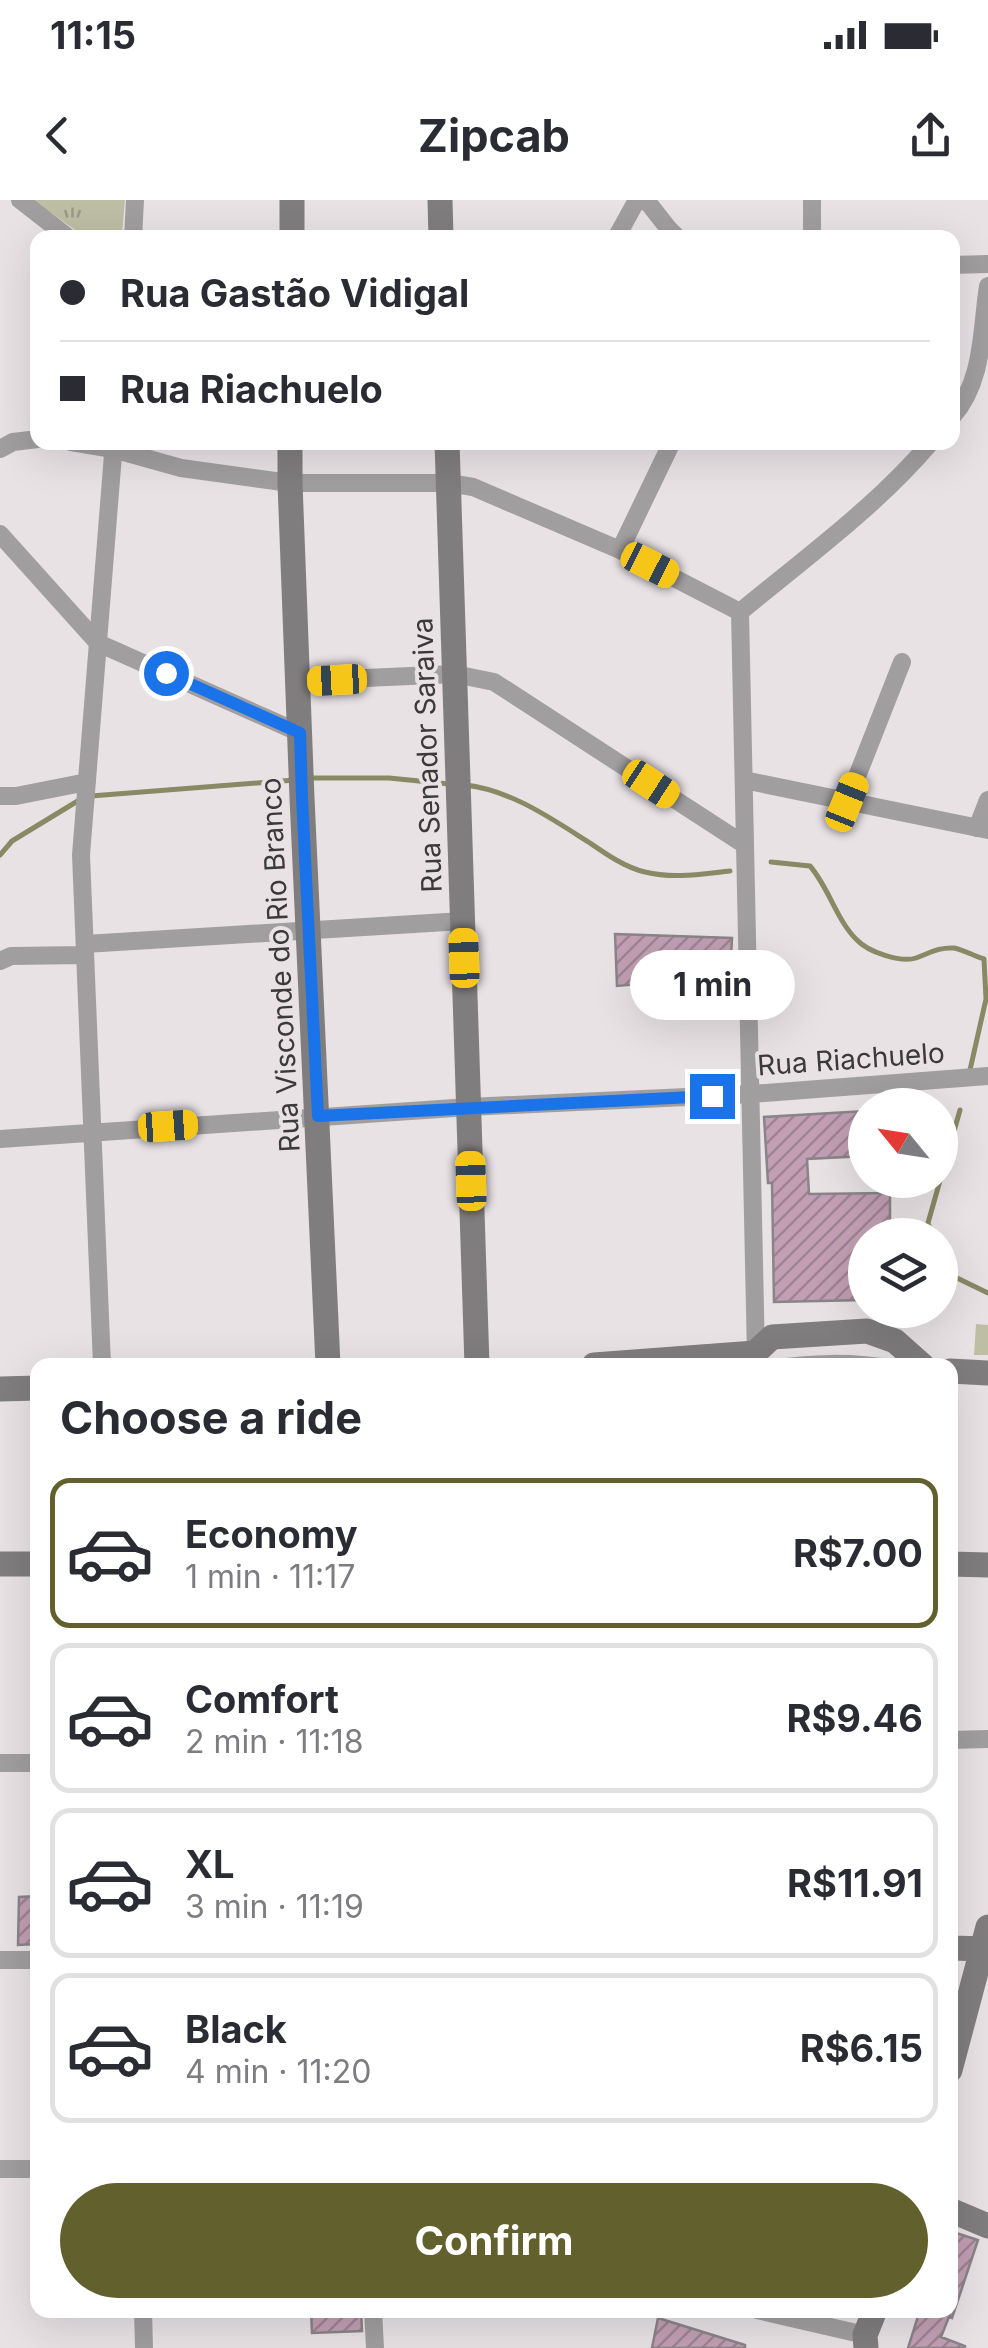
<!DOCTYPE html>
<html lang="en">
<head>
<meta charset="utf-8">
<style>
	body { margin:0; font-family:Inter,sans-serif; background:#f7f7f7; color:#2b2b33; height:100vh; display:flex; flex-direction:column; font-size:38px; white-space:nowrap }
	* { box-sizing:border-box; margin:0 }
	p { font-size:32px; color:#7c7c81 }
	.icon { flex:none; width:55px; height:55px; fill:none; stroke:currentColor; stroke-width:2; stroke-linecap:round; stroke-linejoin:round }
	.map { position:relative; flex:1; overflow:hidden }
	.drawer { position:absolute; left:30px; top:1158px; width:928px; height:960px; display:flex; flex-direction:column; background:#fff; border-radius:20px; box-shadow:0 10px 40px #0002 }
	.drawer>* { flex:none }
	.guide { position:absolute; left:30px; top:30px; width:930px; height:220px; border-radius:20px; box-shadow:0 10px 40px #0002; display:grid; align-content:center; height:220px; padding:0 30px; background:#fff }
	.needle { width:65px; rotate:300deg }
	.controls { position:absolute; left:848px; top:888px; display:grid; gap:20px }
	.controls a { display:grid; place-items:center; width:110px; height:110px; border-radius:50%; background:#fff; box-shadow:0 10px 40px #0002; font-size:50px }
	.end { position:absolute; width:45px; height:45px; margin:-22px; border:12px solid #1a73e8; background:#fff; box-shadow:0 0 0 5px #fff }
	.from { border-radius:50% }
	.bubble { position:absolute; height:70px; border-radius:35px; background:#fff; box-shadow:0 10px 40px #0002; font-size:32px; font-weight:700; line-height:70px; text-align:center }
	.car { position:absolute; width:30px; height:60px; margin:-30px -15px; border-radius:12px; box-shadow:0 0 8px 2px #0007; background:linear-gradient(#f5c518 24%,#345 0 40%,#f5c518 0 76%,#345 0 86%,#f5c518 0) }
	.guide b { display:flex; align-items:center; gap:35px; height:95px; font-size:38px }
	.guide b+b { border-top:2px solid #e1e1e2 }
	.guide i { width:25px; height:25px; background:#2b2b33 }
	ul { padding:0; list-style:none }
	li { display:flex; align-items:center; gap:30px; height:150px; margin:0 20px 15px; padding:0 10px; border:5px solid #e1e1e2; border-radius:20px }
	li div { flex:1 }
	li b { display:block; font-size:38px }
	li em { font-style:normal; font-weight:700 }
	li.on { border-color:#62612e }
	li>.icon { width:90px; height:90px; stroke-width:1.5 }
	h2 { padding:0 30px; font-size:45px; line-height:120px }
	.cta { display:flex; gap:20px; margin-top:auto; padding:20px 30px }
	.cta a { flex:1; height:115px; border-radius:60px; background:#62612e; color:#fff; font-size:40px; font-weight:700; line-height:115px; text-align:center }
	.status { display:flex; justify-content:space-between; align-items:center; height:70px; padding:0 50px; background:#fff; direction:ltr }
	.status svg { height:28px; fill:currentColor }
	header { display:flex; justify-content:space-between; align-items:center; height:130px; padding:0 30px; background:#fff; font-size:45px; font-weight:700 }
	.map>svg:first-child { display:block }
</style>
</head>
<body>
<div class="status"><b>11:15</b><svg viewBox="0 0 49 12"><path d="M0 12V9h3v3zM5 12V6h3v6zM10 12V3h3v9zM15 12V0h3v12zM26 1h20v11H26zM47 4h2v5h-2z"/></svg></div>
<header><svg class="icon" aria-label="back" viewBox="0 0 24 24"><path d="M15 5l-7 7 7 7"/></svg>Zipcab<svg class="icon" aria-label="share" viewBox="0 0 24 24"><path d="M12 15V3M7 8l5-5 5 5M5 13v7h14v-7"/></svg></header>
<div class="map">
<svg width="988" height="2148" viewBox="0 0 988 2148">
	<defs>
		<pattern id="park-tufts" width="24" height="20" patternUnits="userSpaceOnUse" patternTransform="scale(2.5)"><rect width="24" height="20" fill="#bebea5"/><path d="M3 7l-1-3M5 7V3M7 7l1-3M15 17l-1-3M17 17v-4M19 17l1-3" fill="none" stroke="#9c9b87"/></pattern>
		<pattern id="building-hatch" width="6" height="6" patternUnits="userSpaceOnUse" patternTransform="scale(2.5)"><rect width="6" height="6" fill="#c29fb4"/><path d="M-1 1l2-2M0 6l6-6M5 7l2-2" fill="none" stroke="#9f8393"/></pattern>
	</defs>
	<rect width="100%" height="100%" fill="#e8e2e5"/>
	<path fill="url(#park-tufts)" d="M33 0H125L122 34 118 37H85Z"/>
	<path fill="#bebea5" d="M976 1124 988 1125V1155H974Z"/>
	<g fill="none" stroke-linecap="round" stroke-linejoin="round">
		<path stroke="#898965" stroke-width="5" d="M310 578H389L449 584
			M465 585C511 590 552 619 590 643 606 654 626 668 645 672 673 679 701 674 730 671
			M91 596 295 580
			M0 655 12 641 81 599
			M771 662 810 666C829 688 837 721 857 740 868 752 901 763 916 758 930 753 939 747 954 748 964 750 974 756 984 759L986 799 970 870
			M932 1035 928 1023 960 910
			M940 1063 957 1078 988 1093"/>
	</g>
	<path fill="url(#building-hatch)" stroke="#898487" stroke-width="2.5" d="M615 734 732 738 730 776 617 786Z
		M865 911V956L807 959 809 994 890 993V1035H865V1100L774 1102 772 983H768L764 917Z
		M38 1696V1744L18 1745 19 1697Z
		M950 2031 978 2040 952 2118 950 2117V2114L941 2137 965 2146V2148H908L920 2110H950Z
		M311 2110H361L362 2131 312 2133Z
		M658 2118 745 2145V2148H652Z"/>
	<g fill="none" stroke-linecap="round" stroke-linejoin="round">
		<path stroke="#a19ea0" stroke-width="9" d="M766 1165C813 1158 851 1157 898 1165"/>
		<path stroke="#a19ea0" stroke-width="18" d="M20 0 69 38
			M646 0 668 28 678 38
			M133 38 135 0
			M616 38 637 0
			M812 38V0
			M952 65 988 64
			M952 217C984 181 981 131 988 86
			M71 242 113 249 181 268 290 283H449L473 287 620 350 740 412
			M0 249 13 242 38 239
			M0 334 98 443 300 533
			M620 350 672 242
			M740 412 756 1156
			M740 412C804 359 877 306 931 242
			M298 481 455 474 494 482 745 645
			M744 580 988 630
			M0 596H16L87 582
			M847 602 902 462
			M977 628 988 600
			M85 744 463 721
			M0 761 11 756 85 755
			M0 939 469 907 751 894 988 876
			M102 1165 81 655 114 242
			M950 1540 988 1539
			M0 1563H38
			M0 1760H38
			M0 1969H38
			M143 2110 144 2148
			M373 2110 375 2148
			M757 2110 865 2135"/>
		<path stroke="#807d7f" stroke-width="25" d="M292 0V38
			M440 0 441 38
			M290 242V283L302 598 328 1165
			M447 242 477 1165
			M594 1165 755 1153 772 1137 867 1131 895 1141 922 1165
			M950 1171 988 1173
			M0 1189 38 1188
			M0 1364H38
			M950 1364 988 1365
			M950 1748 988 1749
			M950 1870 988 1727
			M950 2010 988 2026
			M866 2148 865 2135 875 2110"/>
	</g>
	<g fill="none" stroke-linecap="round" stroke-linejoin="round">
		<path stroke="#1a73e8" stroke-width="12" d="M166 473 300 533 302 598 318 916 712 896"/>
	</g>
	<g text-anchor="middle" stroke-width="8" stroke-linejoin="round" paint-order="stroke">
		<g font-size="28" fill="#3b393a" stroke="#e8e2e5">
			<text transform="translate(427 555) rotate(-92)" y="10">Rua Senador Saraiva</text>
			<text transform="translate(280 765) rotate(-93)" y="10">Rua Visconde do Rio Branco</text>
			<text transform="translate(851 859) rotate(-4)" y="10">Rua Riachuelo</text>
		</g>
	</g>
</svg>
<div class="controls">
<a><svg class="needle" viewBox="-14 -14 28 28"><path d="M0-13l5 13h-10z" fill="#e53935"/><path d="M0 13l5-13h-10z" fill="#7c7c81"/></svg></a>
<a><svg class="icon" aria-label="layers" viewBox="0 0 24 24"><path d="M12 4l9 5-9 5-9-5zM3 14l9 5 9-5"/></svg></a>
</div>
<i class="end from" style="left:166px;top:473px"></i>
<i class="end" style="left:712px;top:896px"></i>
<div class="bubble" style="left:630px;top:750px;width:165px">1 min</div>
<i class="car" style="left:650px;top:365px;rotate:117deg"></i>
<i class="car" style="left:337px;top:480px;rotate:267deg"></i>
<i class="car" style="left:651px;top:584px;rotate:123deg"></i>
<i class="car" style="left:847px;top:602px;rotate:22deg"></i>
<i class="car" style="left:464px;top:758px;rotate:358deg"></i>
<i class="car" style="left:168px;top:926px;rotate:86deg"></i>
<i class="car" style="left:471px;top:981px;rotate:358deg"></i>
<div class="guide">
<b><i class="from"></i>Rua Gastão Vidigal</b>
<b><i></i>Rua Riachuelo</b>
</div>
<section class="drawer">
<h2>Choose a ride</h2>
<ul>
<li class="on"><svg class="icon" aria-label="car" viewBox="0 0 24 24"><path d="M5 17H2v-5l4-1 3-4h7l3 4 3 1v5h-3M9 17h6M6 11h13"/><circle cx="7" cy="17" r="2"/><circle cx="17" cy="17" r="2"/></svg><div><b>Economy</b><p>1 min · 11:17</p></div><em>R$7.00</em></li>
<li><svg class="icon" aria-label="car" viewBox="0 0 24 24"><path d="M5 17H2v-5l4-1 3-4h7l3 4 3 1v5h-3M9 17h6M6 11h13"/><circle cx="7" cy="17" r="2"/><circle cx="17" cy="17" r="2"/></svg><div><b>Comfort</b><p>2 min · 11:18</p></div><em>R$9.46</em></li>
<li><svg class="icon" aria-label="car" viewBox="0 0 24 24"><path d="M5 17H2v-5l4-1 3-4h7l3 4 3 1v5h-3M9 17h6M6 11h13"/><circle cx="7" cy="17" r="2"/><circle cx="17" cy="17" r="2"/></svg><div><b>XL</b><p>3 min · 11:19</p></div><em>R$11.91</em></li>
<li><svg class="icon" aria-label="car" viewBox="0 0 24 24"><path d="M5 17H2v-5l4-1 3-4h7l3 4 3 1v5h-3M9 17h6M6 11h13"/><circle cx="7" cy="17" r="2"/><circle cx="17" cy="17" r="2"/></svg><div><b>Black</b><p>4 min · 11:20</p></div><em>R$6.15</em></li>
</ul>
<div class="cta"><a>Confirm</a></div>
</section>
</div>
</body>
</html>
